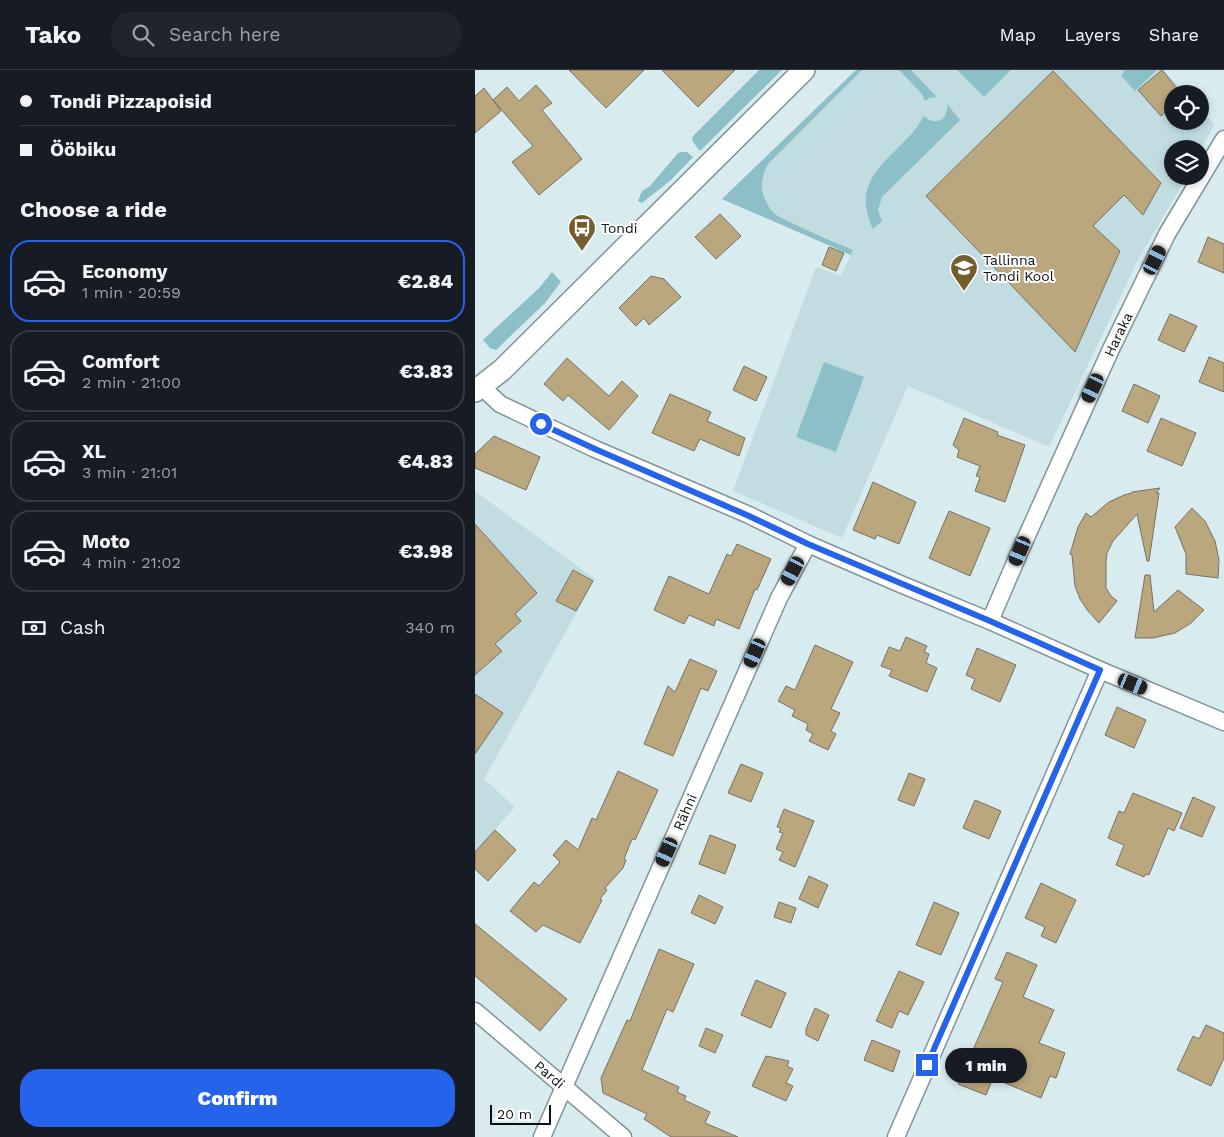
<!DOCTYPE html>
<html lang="en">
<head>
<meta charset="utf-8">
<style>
	body { margin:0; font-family:"Work Sans",sans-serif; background:#20242c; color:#f1f3f6; height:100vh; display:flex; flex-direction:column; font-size:19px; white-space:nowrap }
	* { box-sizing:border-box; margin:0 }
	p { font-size:16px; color:#9ea1a6 }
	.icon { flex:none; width:28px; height:28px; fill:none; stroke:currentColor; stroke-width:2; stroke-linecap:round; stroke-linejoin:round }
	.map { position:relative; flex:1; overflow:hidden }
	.side { display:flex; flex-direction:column; background:#171b24; width:475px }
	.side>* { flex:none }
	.hud { display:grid; align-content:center; height:110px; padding:0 20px; background:#171b24 }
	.fabs { position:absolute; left:689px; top:15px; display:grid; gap:10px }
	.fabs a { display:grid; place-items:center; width:45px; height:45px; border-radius:50%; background:#171b24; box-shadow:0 2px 8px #0003; font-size:25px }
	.scale { position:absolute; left:15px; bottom:12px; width:61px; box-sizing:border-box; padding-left:5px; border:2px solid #0a1011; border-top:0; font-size:14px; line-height:18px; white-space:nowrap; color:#0a1011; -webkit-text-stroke:4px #fff; paint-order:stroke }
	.end { position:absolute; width:22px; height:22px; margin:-11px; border:6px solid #2563eb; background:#fff; box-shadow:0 0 0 2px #fff }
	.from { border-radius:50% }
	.bubble { position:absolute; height:35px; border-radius:18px; background:#171b24; box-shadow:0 2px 8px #0003; font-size:16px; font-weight:800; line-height:35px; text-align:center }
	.car { position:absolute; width:15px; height:30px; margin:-15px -8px; border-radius:6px; box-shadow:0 0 4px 1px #0007; background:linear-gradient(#222 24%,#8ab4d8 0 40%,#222 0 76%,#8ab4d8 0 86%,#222 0) }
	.hud b { display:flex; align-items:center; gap:18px; height:48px; font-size:19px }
	.hud b+b { border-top:1px solid #363941 }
	.hud i { width:12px; height:12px; background:#f1f3f6 }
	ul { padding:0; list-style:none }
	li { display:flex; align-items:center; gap:15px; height:82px; margin:0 10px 8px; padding:0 10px; border:2px solid #363941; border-radius:20px }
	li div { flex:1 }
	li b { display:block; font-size:19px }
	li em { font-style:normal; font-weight:800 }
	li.current { border-color:#2563eb }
	li>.icon { width:45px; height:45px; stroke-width:1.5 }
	h2 { padding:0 20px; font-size:22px; line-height:60px }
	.pay { display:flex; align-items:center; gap:12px; height:55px; padding:0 20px; font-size:19px }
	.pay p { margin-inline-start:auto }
	.action { display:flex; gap:10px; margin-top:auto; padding:10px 20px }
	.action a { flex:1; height:58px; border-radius:20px; background:#2563eb; color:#fff; font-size:20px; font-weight:800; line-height:58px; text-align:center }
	header { display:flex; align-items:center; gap:30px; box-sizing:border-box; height:70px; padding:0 25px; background:#171b24; border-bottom:1px solid #363941 }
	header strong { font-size:24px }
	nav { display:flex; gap:28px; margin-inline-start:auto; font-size:18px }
	.search { width:350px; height:45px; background:#20242c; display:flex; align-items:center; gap:12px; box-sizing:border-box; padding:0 18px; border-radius:20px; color:#9ea1a6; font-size:19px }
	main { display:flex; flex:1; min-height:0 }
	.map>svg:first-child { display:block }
</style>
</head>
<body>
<header>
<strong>Tako</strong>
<div class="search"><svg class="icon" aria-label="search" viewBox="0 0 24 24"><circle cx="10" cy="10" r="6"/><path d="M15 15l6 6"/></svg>Search here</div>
<nav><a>Map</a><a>Layers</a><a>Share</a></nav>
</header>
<main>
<section class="side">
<div class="hud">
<b><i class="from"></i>Tondi Pizzapoisid</b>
<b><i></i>Ööbiku</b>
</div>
<h2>Choose a ride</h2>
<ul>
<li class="current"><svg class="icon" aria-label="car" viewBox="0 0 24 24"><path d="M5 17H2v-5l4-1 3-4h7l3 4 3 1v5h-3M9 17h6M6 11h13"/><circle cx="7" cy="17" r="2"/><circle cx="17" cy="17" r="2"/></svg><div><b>Economy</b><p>1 min · 20:59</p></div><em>€2.84</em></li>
<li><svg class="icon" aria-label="car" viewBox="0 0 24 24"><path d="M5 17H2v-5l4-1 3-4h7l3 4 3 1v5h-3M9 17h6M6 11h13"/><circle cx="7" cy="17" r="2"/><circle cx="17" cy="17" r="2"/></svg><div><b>Comfort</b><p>2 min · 21:00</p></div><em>€3.83</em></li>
<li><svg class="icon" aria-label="car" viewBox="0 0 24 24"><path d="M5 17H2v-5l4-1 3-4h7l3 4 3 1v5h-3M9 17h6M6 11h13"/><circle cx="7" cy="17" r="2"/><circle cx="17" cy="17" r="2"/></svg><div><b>XL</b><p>3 min · 21:01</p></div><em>€4.83</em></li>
<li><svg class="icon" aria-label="car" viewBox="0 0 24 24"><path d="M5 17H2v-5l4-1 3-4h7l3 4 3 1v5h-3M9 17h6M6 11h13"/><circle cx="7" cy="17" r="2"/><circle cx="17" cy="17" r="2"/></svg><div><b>Moto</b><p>4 min · 21:02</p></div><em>€3.98</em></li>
</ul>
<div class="pay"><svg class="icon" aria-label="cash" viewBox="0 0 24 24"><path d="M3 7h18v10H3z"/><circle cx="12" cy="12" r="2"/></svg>Cash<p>340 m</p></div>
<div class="action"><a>Confirm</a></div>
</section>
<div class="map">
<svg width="749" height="1067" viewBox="0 0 749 1067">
	<rect width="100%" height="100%" fill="#d8ecef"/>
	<path fill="#c2dde2" d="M381 0H688L710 24H698V51H725V39L740 55 725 79H698V106H710L708 113 663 190 574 377 433 316 367 468 258 421 341 197 366 206 376 185 247 129Z
		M0 421 120 509 9 709 40 737 0 782Z"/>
	<path fill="#8cbfc8" d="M284 0H307L225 81 218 72 217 68 219 65Z
		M381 0H387L293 94C284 110 285 126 297 141 302 147 311 150 317 153 337 163 358 172 378 180L376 185 247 129Z
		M424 0H436L462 27 454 28 450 31 447 24Z
		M482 0H536L509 27Z
		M650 0H682L660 21 646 6Z
		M472 34 485 50 407 127 403 140 407 151 398 159C371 102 427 87 449 46 459 57 474 50 472 34Z
		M207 82H212L218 87 196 110 167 133 163 131 167 121 175 116 203 83Z
		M77 202 86 212 70 233 21 280 15 278 8 270 10 268 64 218Z
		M349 292 389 307 361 382 321 367Z"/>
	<path fill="#baa77e" stroke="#777164" d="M94 0H169L131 38Z
		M187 0H260L223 37Z
		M687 0 707 24H698V35L686 46 663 20Z
		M578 1 686 113 668 145 649 125 618 156 645 181 600 282 451 126Z
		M61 15 77 33 67 40 107 89 64 125 37 92 58 76 18 30 32 17 44 31Z
		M9 18 26 41 0 63V26Z
		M245 144 266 166 241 189 220 167Z
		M733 167 749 174V203L723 192Z
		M354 177 369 183 361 201 347 195Z
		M176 206 189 209 206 227 174 255 169 248 161 256 144 238Z
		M695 244 722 256 709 282 683 270Z
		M734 287 749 293V322L724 312Z
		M92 288 134 326 147 311 163 326 134 360 93 325 88 331 69 314Z
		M269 296 292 307 281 331 258 320Z
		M659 314 685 326 673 353 647 341Z
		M195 324 236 342 232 351 270 368 264 386 225 369 219 381 177 363Z
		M489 348 523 362 522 365 550 375 530 432 500 421 505 407 501 406 505 396 482 387 484 380 478 375Z
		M686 348 721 363 707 396 672 381Z
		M19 366 65 387 51 420 0 398V384Z
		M398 412 441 432 424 474 402 465 400 469 378 460Z
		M685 418 681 423H684L674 491H672L662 444 638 471 632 483 631 491V518L636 526 642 531 624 553 613 541 605 529 600 516 597 485 595 484 603 457 611 443 616 447 634 432 649 425 657 423V422Z
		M717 438 730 451 740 471 744 490 743 508 711 504V484L700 457Z
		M474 441 515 458 495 506 454 488Z
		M0 454 62 523 40 544 46 551 20 574 27 581 0 605Z
		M262 474 296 489 282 520 280 519 264 559 241 549 239 556 214 545 209 554 179 540 194 506 234 524 252 484 256 486Z
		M98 500 118 511 101 541 81 531Z
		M670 505H675L679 542 703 520 729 540 716 553 700 563 678 568H660Z
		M431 567 452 576 449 582 454 584 451 593 462 598 452 622 414 606 417 600 406 596 414 577 425 581Z
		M340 575 378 592 356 639 365 643 356 661 361 664 353 680 334 671 338 664 331 660 333 654 317 646 320 640 303 631 311 616 320 620Z
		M502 578 541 595 525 632 496 619 500 609 491 605Z
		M215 589 242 601 233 621 226 618 198 686 169 674 193 616 200 622Z
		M0 624 28 643 0 684Z
		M642 637 671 650 659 678 630 665Z
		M266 694 288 703 276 732 253 723Z
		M143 701 183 720 160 770 157 769 149 789 151 790 148 798 130 818 132 820 125 829 127 830 105 873 68 855 61 862 35 841 59 812 64 816 85 792 78 785 91 770 103 780 117 748 121 750Z
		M434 703 450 709 439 736 423 730Z
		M658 723 707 743 699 761 693 758 674 805 671 804 669 807 641 795 649 775 633 768 644 741 649 743Z
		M718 727 740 737 727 767 705 758Z
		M500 730 526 741 514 769 488 758Z
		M309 739 339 751 320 797 304 790 308 782 301 779 308 763 304 762 306 758 302 757Z
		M20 760 41 780 13 811 0 799V782Z
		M235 765 261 775 250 804 224 794Z
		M334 806 353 815 343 838 324 829Z
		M566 813 601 830 581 873 566 866 570 857 550 848Z
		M224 825 248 837 240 854 216 843Z
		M304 832 321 838 316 853 299 847Z
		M459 832 484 843 466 885 441 875Z
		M0 854 92 929 65 961 0 906Z
		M184 879 219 894 198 942 192 939 167 1000 204 1017 202 1022 211 1026 209 1030 235 1042 230 1053 263 1067H196L169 1049 172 1044 128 1023 126 1008 152 950 155 951Z
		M532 882 562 895 548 927 579 940 564 973 590 983 581 1008 575 1006 566 1028 518 1008 511 1025 483 1014 528 912 520 909Z
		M424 901 449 912 433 945 424 941 417 958 401 951Z
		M281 910 311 923 296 958 266 945Z
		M340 938 354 945 343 971 331 965V959Z
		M731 955 749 963V988L736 1016 702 1000 718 966 724 969Z
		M231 958 248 965 240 983 224 976Z
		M397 970 425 981 418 1002 389 990Z
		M291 986 314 991 312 996 318 999 311 1013 318 1016 311 1031 277 1016Z"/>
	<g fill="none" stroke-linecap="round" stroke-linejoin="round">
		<defs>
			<g id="minor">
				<path d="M6 316 25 334 120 379 274 445 333 474 423 513 515 551 625 600 749 652"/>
				<path id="s1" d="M515 551 545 481 636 279 692 164 749 69"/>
				<path id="s2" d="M0 941 148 1067"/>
				<path id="s3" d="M67 1067 304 528 333 474"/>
				<path d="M421 1067 625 600"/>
			</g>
			<path id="tertiary" d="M0 321 27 300 329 0"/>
		</defs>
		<use href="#minor" stroke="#829497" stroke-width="19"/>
		<use href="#tertiary" stroke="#829497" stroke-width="24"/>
		<use href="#minor" stroke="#fff" stroke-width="16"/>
		<use href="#tertiary" stroke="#fff" stroke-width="21"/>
	</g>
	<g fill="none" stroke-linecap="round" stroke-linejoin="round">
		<path stroke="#2563eb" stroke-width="6" d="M66 354 120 379 274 446 333 474 515 551 625 600 452 995"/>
	</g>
	<defs>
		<symbol id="bus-pin" viewBox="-11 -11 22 30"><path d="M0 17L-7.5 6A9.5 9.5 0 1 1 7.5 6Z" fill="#735f2e" stroke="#fff"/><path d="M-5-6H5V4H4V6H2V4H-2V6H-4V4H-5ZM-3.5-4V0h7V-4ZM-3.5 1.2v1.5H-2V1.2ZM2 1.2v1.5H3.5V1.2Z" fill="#fff"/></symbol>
		<symbol id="school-pin" viewBox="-11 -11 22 30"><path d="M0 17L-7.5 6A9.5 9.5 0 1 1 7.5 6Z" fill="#735f2e" stroke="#fff"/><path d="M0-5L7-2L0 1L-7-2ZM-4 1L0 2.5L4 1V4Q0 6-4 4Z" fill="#fff"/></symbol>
	</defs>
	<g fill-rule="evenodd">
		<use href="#bus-pin" x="91" y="142" width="32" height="43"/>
		<use href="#school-pin" x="473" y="182" width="32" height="43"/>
	</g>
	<g text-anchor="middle" stroke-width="4" stroke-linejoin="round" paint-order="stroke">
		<g font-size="14" fill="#0a1011" stroke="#fff" text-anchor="start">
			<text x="126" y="163">Tondi</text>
			<text x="508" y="195">Tallinna<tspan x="508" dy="16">Tondi Kool</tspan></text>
		</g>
		<g font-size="14" fill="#0a1011" stroke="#fff">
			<text dy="5" stroke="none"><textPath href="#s1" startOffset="314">Haraka</textPath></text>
			<text dy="5" stroke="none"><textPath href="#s3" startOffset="355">Rähni</textPath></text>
			<text dy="5" stroke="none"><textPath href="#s2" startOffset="98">Pardi</textPath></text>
		</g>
	</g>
</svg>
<div class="fabs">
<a><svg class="icon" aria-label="locate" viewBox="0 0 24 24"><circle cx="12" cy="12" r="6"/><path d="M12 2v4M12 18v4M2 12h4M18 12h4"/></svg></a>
<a><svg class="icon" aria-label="layers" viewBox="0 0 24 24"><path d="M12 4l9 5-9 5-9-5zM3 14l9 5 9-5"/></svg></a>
</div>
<div class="scale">20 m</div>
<i class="end from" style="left:66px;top:354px"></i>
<i class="end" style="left:452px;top:995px"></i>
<div class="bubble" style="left:470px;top:978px;width:82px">1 min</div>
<i class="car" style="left:680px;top:190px;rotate:26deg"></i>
<i class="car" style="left:618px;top:318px;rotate:205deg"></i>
<i class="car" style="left:545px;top:481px;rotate:203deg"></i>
<i class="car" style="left:318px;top:501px;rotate:208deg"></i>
<i class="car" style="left:280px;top:583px;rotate:204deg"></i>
<i class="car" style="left:658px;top:614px;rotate:112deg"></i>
<i class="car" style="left:192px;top:782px;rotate:204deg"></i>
</div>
</main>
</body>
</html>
